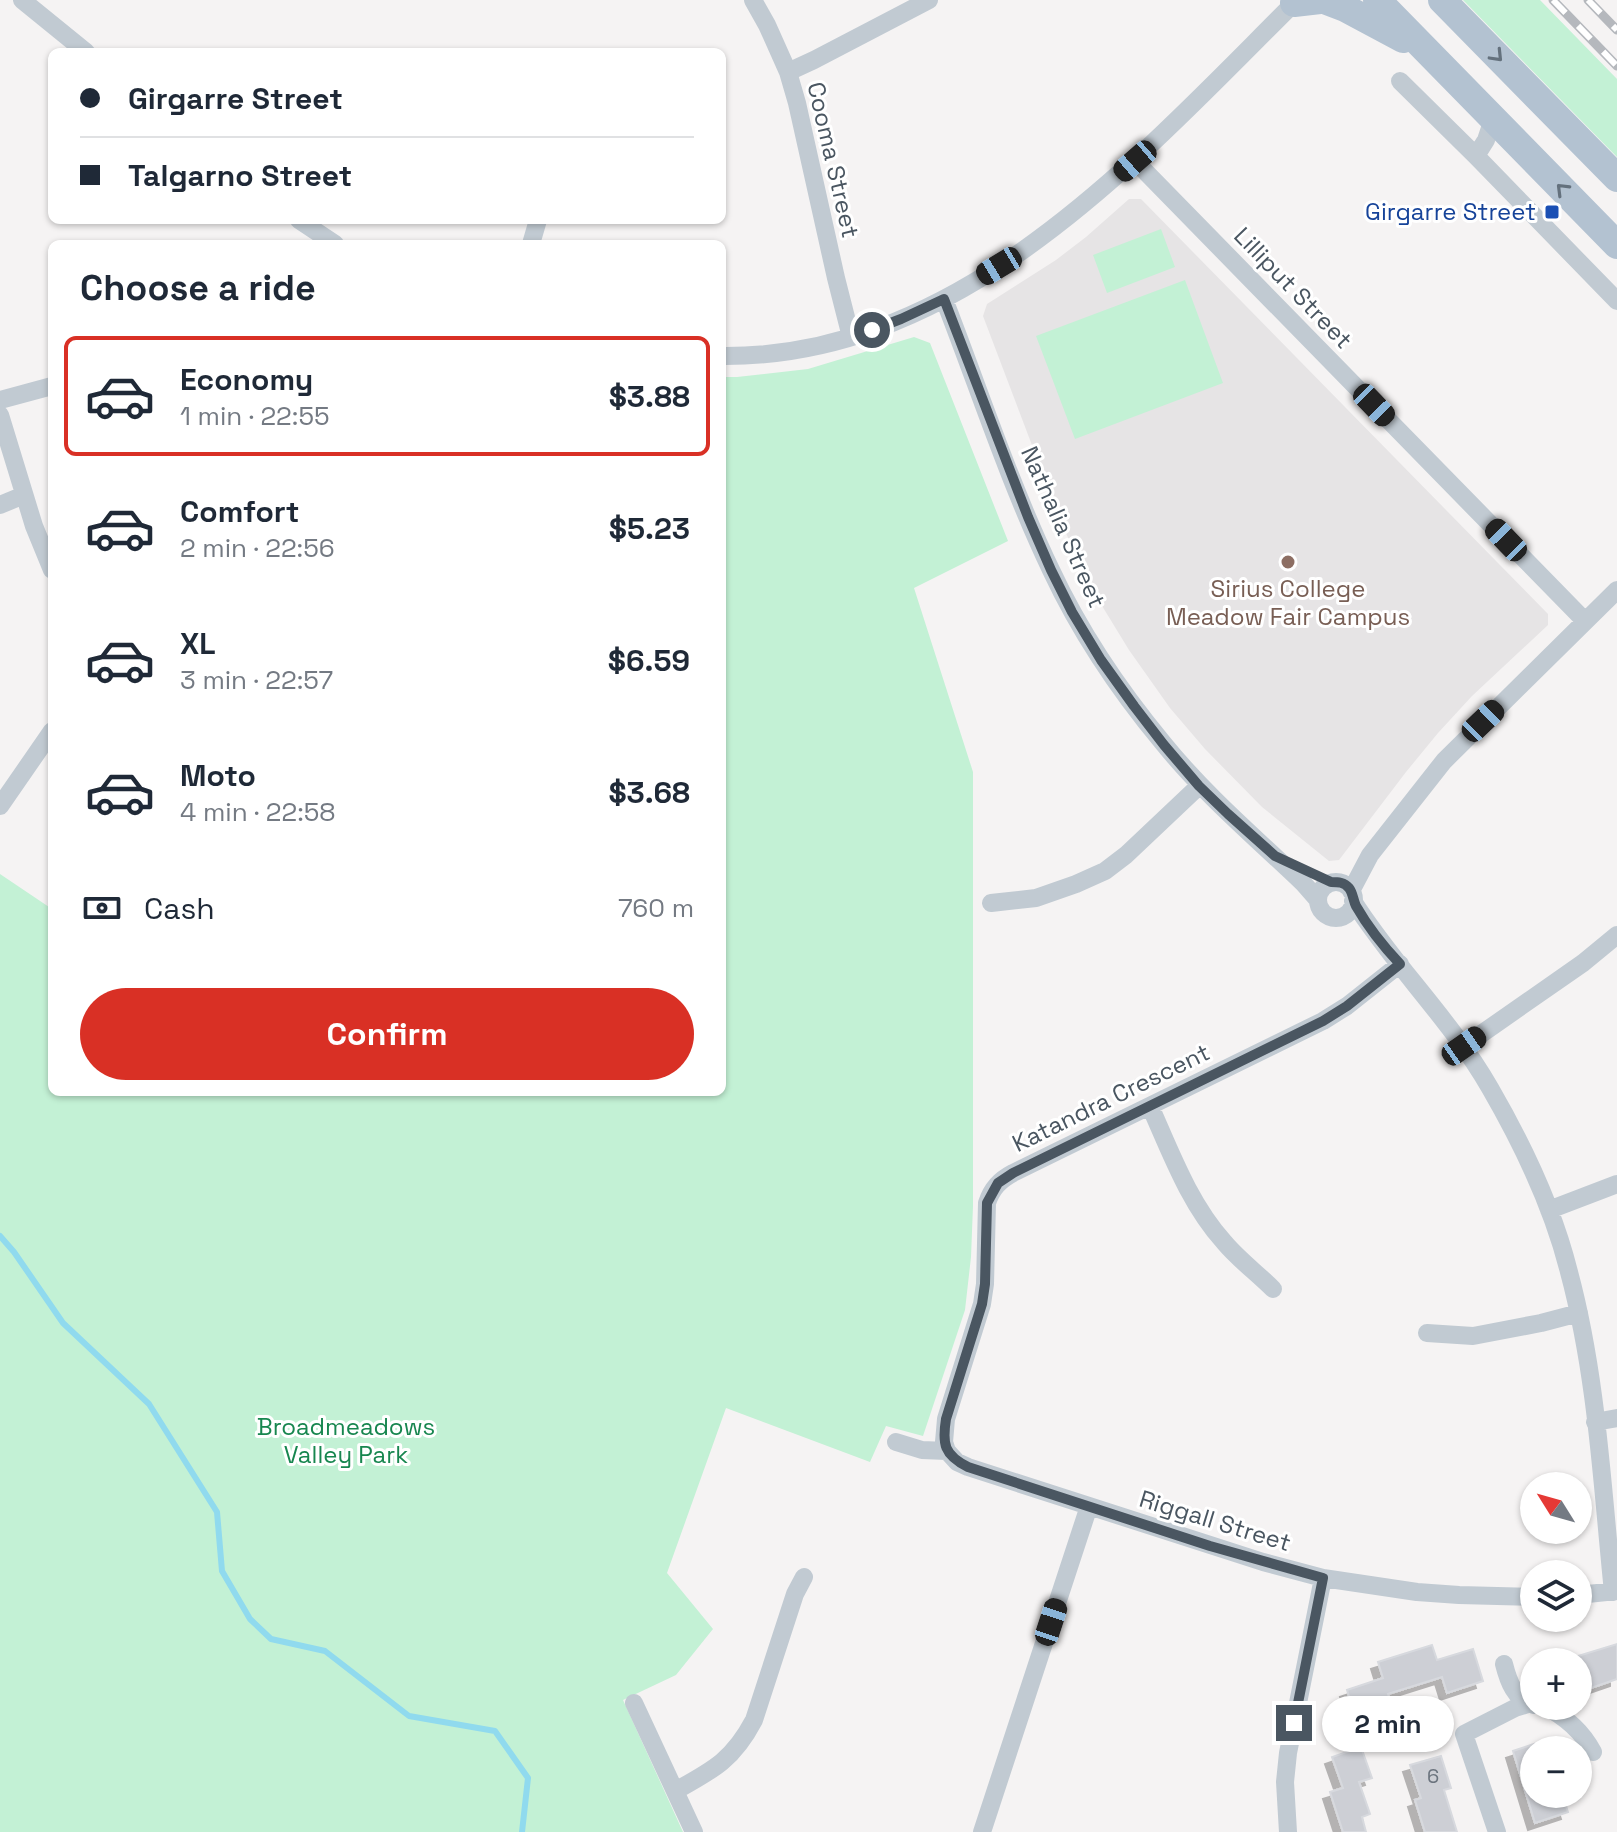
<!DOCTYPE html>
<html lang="en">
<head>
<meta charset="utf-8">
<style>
	body { margin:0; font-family:"Space Grotesk",sans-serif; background:#f2f2f3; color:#1f2937; height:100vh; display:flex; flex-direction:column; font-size:30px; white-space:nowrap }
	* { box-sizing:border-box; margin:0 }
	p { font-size:26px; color:#747a83 }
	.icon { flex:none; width:44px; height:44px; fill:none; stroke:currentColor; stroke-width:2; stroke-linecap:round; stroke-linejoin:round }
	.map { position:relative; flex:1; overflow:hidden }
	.details { position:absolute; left:48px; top:240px; width:678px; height:856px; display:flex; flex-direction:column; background:#fff; border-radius:12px; box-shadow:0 2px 6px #0004 }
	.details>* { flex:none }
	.top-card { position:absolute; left:48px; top:48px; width:678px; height:176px; border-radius:12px; box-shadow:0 2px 6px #0004; display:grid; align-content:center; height:176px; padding:0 32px; background:#fff }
	.needle { width:52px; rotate:307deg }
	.controls { position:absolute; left:1520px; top:1472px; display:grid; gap:16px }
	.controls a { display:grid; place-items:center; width:72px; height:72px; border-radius:50%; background:#fff; box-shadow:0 2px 6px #0004; font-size:40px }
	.end { position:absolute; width:36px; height:36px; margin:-18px; border:10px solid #4a5661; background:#fff; box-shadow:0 0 0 4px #fff }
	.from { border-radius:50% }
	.bubble { position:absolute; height:56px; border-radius:28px; background:#fff; box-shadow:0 2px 6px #0004; font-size:26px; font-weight:700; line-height:56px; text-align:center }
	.car { position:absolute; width:24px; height:48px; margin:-24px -12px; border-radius:10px; box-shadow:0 0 6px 2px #0007; background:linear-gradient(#222 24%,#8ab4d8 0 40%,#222 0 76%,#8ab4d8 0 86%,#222 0) }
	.top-card b { display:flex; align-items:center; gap:28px; height:76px; font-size:30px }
	.top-card b+b { border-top:2px solid #e0e1e3 }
	.top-card i { width:20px; height:20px; background:#1f2937 }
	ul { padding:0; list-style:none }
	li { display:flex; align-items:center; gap:24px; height:120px; margin:0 16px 12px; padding:0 16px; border:4px solid transparent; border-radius:12px }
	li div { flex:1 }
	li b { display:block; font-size:30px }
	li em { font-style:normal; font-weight:700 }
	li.active { border-color:#d93025 }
	li>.icon { width:72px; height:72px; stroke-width:1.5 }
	h2 { padding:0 32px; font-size:36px; line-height:96px }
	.pay { display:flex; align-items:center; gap:20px; height:88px; padding:0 32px; font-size:30px }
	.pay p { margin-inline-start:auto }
	.action { display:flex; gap:16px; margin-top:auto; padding:16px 32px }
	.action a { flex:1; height:92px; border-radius:48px; background:#d93025; color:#fff; font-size:32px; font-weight:700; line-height:92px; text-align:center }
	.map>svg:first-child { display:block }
</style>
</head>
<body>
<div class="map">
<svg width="1617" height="1832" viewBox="0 0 1617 1832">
	<defs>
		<filter id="shadow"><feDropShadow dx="-7" dy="7" stdDeviation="0" flood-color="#0004"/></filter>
	</defs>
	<rect width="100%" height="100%" fill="#f5f3f3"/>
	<path fill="#e6e4e5" d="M1129 199H1141L1548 614V625L1472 696 1438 733 1406 772 1339 860 1329 861 1262 807 1205 749 1170 708 1129 650 1096 596 1063 527 983 316 987 304 1056 260 1086 237Z"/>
	<path fill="#c3f1d5" d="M1463 0H1540L1617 79V157Z
		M1161 229 1175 267 1107 293 1093 255Z
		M1185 280 1223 383 1075 439 1036 336Z
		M914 337 930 343 1008 541 914 588 973 772V1206L971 1257 965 1310 923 1436 886 1426 870 1462 726 1408 667 1573 713 1629 676 1675 623 1700 683 1832H0V874L52 909V1092H722V377H737L808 369Z"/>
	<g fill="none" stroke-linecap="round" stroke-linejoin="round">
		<path stroke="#90daee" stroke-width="6" d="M0 1236 14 1252 63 1323 149 1404 217 1512 222 1571 250 1619 271 1639 325 1651 409 1716 495 1731 528 1778 522 1832"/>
	</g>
	<path fill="#cdcfd5" stroke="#d7d9de" stroke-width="2" filter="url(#shadow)" d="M1617 1644V1679L1591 1688 1588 1680 1578 1684V1656Z
		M1432 1645 1437 1660 1473 1649 1483 1681 1447 1693 1442 1677 1388 1694 1393 1710 1357 1722 1347 1690 1383 1678 1378 1662Z
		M1534 1744V1794H1562L1568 1812 1535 1823 1513 1751Z
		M1361 1747 1372 1778 1359 1782 1370 1814 1362 1817 1366 1832H1343L1330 1792 1343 1788 1332 1757Z
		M1441 1756 1451 1788 1444 1790 1457 1832H1425L1415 1800 1421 1798 1410 1765Z"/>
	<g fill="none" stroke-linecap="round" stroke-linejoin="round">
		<path stroke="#c1cad2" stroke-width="18" d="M22 0 86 52
			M753 0 767 25 788 72 797 103 836 278 851 337
			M788 72 814 60 929 0
			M1400 81 1476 156 1617 301
			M1476 156 1486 140 1493 119
			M1135 161 1585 621
			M299 220 335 244
			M531 244 538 220
			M944 299C979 389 1009 482 1051 570 1080 632 1119 690 1163 743 1205 795 1256 838 1304 884L1318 900
			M722 356C963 358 1140 156 1297 0
			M0 400 52 386
			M0 415 34 526 52 570
			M0 505 24 495
			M0 806 52 731
			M1318 900a18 18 0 1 1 36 0a18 18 0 1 1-36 0Z
			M1351 891 1370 855 1444 761 1617 590
			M1353 901C1395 967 1451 1020 1490 1088 1523 1145 1553 1208 1569 1272 1597 1376 1602 1485 1613 1592
			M991 903 1036 898 1076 884 1105 871 1126 855 1199 786
			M1464 1046 1583 963 1617 935
			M1150 1106C1171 1153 1189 1203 1224 1242 1238 1259 1257 1273 1273 1289
			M1549 1210 1617 1184
			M1427 1333 1473 1336 1541 1323 1579 1313
			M1595 1422 1617 1418
			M896 1442 922 1450 947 1451 957 1462 968 1467 1263 1562 1323 1578 1417 1592 1459 1595 1534 1597
			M947 1451 944 1442 946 1419 982 1304 985 1284 987 1203C992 1188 1000 1180 1013 1173L1323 1021 1347 1006 1400 964
			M1578 1595 1617 1591
			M1504 1664C1508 1680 1515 1701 1534 1705
			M634 1703 694 1832
			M1544 1706C1566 1717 1582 1731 1593 1752
			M675 1791C713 1770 733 1760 754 1720L795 1594 804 1577
			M982 1832 1089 1506
			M1288 1832 1285 1782 1288 1753 1323 1578
			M1497 1832 1464 1734 1515 1708 1528 1704"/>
		<path stroke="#b3c2d1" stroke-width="28" d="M1324 0 1345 8 1403 39
			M1377 0 1617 245
			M1442 0 1617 178
			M1294 3 1320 0"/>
		<defs>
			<path id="rail" d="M1553 0 1617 66
				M1588 0 1617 30"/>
		</defs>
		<use href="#rail" stroke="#b5b8bd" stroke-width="9"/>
		<use href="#rail" stroke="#fff" stroke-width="6" stroke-dasharray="18" stroke-linecap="butt"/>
	</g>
	<defs><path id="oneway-chevron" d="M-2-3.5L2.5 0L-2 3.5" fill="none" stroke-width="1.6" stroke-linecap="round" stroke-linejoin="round" transform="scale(2)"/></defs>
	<g stroke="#64717d">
		<use href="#oneway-chevron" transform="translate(1497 56) rotate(46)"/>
		<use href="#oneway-chevron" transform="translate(1562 189) rotate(-135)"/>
	</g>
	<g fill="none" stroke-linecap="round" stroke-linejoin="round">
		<path stroke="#4a5661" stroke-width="10" d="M872 330 901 319 944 299 1028 517 1051 570 1072 612 1101 660 1134 706 1164 745 1199 786 1228 814 1275 856 1331 882C1338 882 1344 882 1349 888 1353 893 1353 900 1356 906 1368 927 1383 946 1400 964L1347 1006 1323 1021 1013 1173 998 1183 987 1203 985 1284 982 1304 946 1419C942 1444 944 1455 968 1467L1210 1546 1323 1578 1294 1723"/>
	</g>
	<rect fill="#1a4fb4" stroke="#fff" stroke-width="3" x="1544" y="204" width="16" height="16" rx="4"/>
	<circle fill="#8d6e63" stroke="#fff" stroke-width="3" cx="1288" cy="562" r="8"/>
	<g text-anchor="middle" stroke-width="6" stroke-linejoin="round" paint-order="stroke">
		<g font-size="20" fill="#6b747e">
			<text x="1433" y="1783">6</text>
		</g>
		<g font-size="24" fill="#4a5661" stroke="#fff">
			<text transform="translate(833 160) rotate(77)" y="8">Cooma Street</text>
			<text transform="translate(1293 288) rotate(46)" y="8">Lilliput Street</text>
			<text transform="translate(1063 527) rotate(66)" y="8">Nathalia Street</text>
			<text transform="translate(1111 1098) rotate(-26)" y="8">Katandra Crescent</text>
			<text transform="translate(1215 1521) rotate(17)" y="8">Riggall Street</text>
		</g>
		<g font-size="24" fill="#164399" stroke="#fff" text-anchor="end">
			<text x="1536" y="220">Girgarre Street</text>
		</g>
		<g font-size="24" fill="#785e54" stroke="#fff">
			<text x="1288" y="597">Sirius College<tspan x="1288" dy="28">Meadow Fair Campus</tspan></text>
		</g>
		<g font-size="24" fill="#17864f" stroke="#fff">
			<text x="346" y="1435">Broadmeadows<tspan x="346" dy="28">Valley Park</tspan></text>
		</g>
	</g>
</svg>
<div class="controls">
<a><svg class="needle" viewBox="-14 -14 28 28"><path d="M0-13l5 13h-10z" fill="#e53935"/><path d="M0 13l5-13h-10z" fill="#747a83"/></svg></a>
<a><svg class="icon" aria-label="layers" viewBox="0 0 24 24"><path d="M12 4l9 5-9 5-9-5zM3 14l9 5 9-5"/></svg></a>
<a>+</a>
<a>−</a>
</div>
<i class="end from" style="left:872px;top:330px"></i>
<i class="end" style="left:1294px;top:1723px"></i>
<div class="bubble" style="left:1322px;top:1696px;width:132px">2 min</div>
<i class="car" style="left:1135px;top:161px;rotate:229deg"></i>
<i class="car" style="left:999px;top:266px;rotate:239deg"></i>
<i class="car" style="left:1374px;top:405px;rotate:136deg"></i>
<i class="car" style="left:1506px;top:540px;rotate:316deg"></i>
<i class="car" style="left:1483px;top:721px;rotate:46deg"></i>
<i class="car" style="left:1464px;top:1046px;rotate:55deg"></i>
<i class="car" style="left:1051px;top:1622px;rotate:18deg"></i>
<div class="top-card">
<b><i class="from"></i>Girgarre Street</b>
<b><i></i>Talgarno Street</b>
</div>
<section class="details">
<h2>Choose a ride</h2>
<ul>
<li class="active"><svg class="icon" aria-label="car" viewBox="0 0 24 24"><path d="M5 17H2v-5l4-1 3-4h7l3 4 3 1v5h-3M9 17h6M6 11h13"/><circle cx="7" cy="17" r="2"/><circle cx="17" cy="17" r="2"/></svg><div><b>Economy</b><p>1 min · 22:55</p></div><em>$3.88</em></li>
<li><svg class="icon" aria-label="car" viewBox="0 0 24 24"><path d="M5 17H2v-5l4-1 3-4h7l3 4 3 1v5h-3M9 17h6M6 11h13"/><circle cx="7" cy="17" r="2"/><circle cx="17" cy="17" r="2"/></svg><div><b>Comfort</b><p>2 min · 22:56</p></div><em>$5.23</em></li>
<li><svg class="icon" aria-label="car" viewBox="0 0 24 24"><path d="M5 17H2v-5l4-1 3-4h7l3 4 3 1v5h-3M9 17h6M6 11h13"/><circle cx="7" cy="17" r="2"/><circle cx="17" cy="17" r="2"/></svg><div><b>XL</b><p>3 min · 22:57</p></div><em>$6.59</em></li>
<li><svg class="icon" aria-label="car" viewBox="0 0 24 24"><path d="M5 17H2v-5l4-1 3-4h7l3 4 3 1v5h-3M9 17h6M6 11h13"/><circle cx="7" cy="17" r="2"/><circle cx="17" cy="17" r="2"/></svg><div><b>Moto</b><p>4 min · 22:58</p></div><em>$3.68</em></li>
</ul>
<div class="pay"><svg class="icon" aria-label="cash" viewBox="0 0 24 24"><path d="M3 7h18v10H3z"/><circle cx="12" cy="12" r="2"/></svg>Cash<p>760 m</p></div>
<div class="action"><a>Confirm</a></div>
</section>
</div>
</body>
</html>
